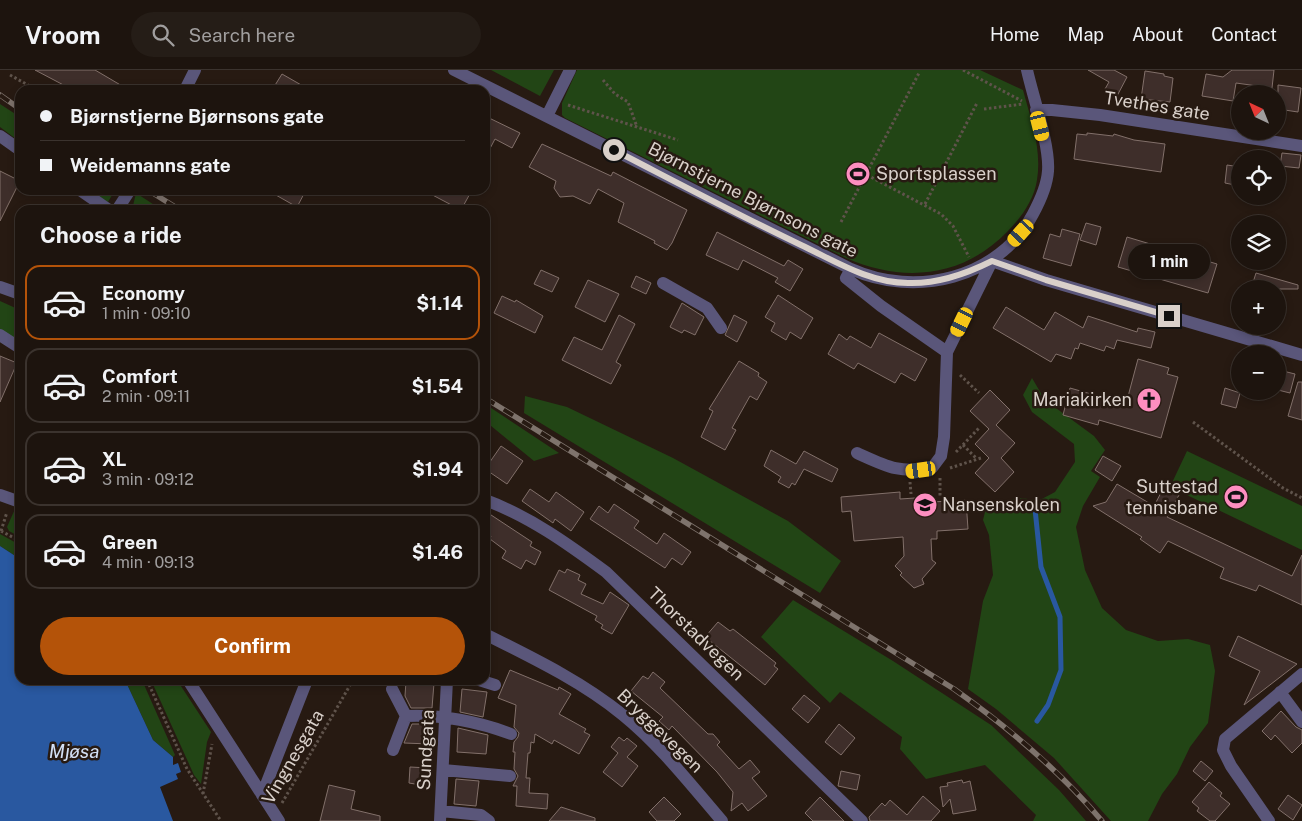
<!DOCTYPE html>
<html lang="en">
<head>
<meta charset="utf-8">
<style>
	body { margin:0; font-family:"Public Sans",sans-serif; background:#251d17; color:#f1f3f6; height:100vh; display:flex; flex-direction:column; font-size:19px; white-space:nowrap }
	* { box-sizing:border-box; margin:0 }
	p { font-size:16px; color:#a09e9e }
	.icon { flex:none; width:28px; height:28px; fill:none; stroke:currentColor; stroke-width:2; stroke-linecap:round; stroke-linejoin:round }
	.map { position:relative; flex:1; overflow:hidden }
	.sheet { position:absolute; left:15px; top:135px; width:475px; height:480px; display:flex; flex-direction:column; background:#1d140e; border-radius:15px; box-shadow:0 2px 8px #0003,0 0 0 1px #3b332e }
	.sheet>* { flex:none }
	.top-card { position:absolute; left:15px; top:15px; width:475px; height:110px; border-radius:15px; box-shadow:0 2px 8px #0003,0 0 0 1px #3b332e; display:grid; align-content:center; height:110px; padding:0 25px; background:#1d140e }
	.needle { width:32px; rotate:317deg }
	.fabs { position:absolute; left:1231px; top:15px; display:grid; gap:10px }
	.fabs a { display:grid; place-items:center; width:55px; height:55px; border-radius:50%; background:#1d140e; box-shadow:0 2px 8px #0003,0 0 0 1px #3b332e; font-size:25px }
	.end { position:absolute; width:22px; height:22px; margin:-11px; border:6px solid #d9d0ca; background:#111; box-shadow:0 0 0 2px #111 }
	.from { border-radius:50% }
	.bubble { position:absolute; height:35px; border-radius:18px; background:#1d140e; box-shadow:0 2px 8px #0003,0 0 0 1px #3b332e; font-size:16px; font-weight:700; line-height:35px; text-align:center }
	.car { position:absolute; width:15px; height:30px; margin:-15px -8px; border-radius:6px; box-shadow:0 0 4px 1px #0007; background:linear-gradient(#f5c518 24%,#345 0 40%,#f5c518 0 76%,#345 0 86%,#f5c518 0) }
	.top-card b { display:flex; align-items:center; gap:18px; height:48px; font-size:19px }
	.top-card b+b { border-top:1px solid #3b332e }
	.top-card i { width:12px; height:12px; background:#f1f3f6 }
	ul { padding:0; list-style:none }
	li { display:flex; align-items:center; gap:15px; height:75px; margin:0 10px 8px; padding:0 15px; border:2px solid #3b332e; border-radius:15px }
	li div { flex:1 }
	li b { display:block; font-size:19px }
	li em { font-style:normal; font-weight:700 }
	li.current { border-color:#b45309 }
	li>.icon { width:45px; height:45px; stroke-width:1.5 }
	h2 { padding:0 25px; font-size:22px; line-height:60px }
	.button { display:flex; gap:10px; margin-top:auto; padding:10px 25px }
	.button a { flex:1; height:58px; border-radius:30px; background:#b45309; color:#fff; font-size:20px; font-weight:700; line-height:58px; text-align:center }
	header { display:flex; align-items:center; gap:30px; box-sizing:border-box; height:70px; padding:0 25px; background:#1d140e; border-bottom:1px solid #3b332e }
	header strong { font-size:24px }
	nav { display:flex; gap:28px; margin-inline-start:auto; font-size:18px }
	.search { width:350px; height:45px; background:#251d17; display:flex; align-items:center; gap:12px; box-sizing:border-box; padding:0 18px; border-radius:28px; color:#a09e9e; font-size:19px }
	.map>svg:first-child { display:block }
</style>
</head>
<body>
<header>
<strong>Vroom</strong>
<div class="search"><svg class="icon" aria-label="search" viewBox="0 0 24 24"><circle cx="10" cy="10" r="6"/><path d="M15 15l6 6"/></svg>Search here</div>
<nav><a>Home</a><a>Map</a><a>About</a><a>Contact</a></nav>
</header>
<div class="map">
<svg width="1302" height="751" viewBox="0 0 1302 751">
	<rect width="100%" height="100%" fill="#271a12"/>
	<path fill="#224515" d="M491 0H554L540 26Z
		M577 0H980L1023 20C1031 50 1042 79 1037 110 1034 130 1021 148 1007 162 962 208 903 213 846 188L565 48 562 45V33Z
		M0 34 20 47V72L0 57Z
		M89 120H115L108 132Z
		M136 123 162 140H132Z
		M0 231 20 240V272L0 260Z
		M1032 308 1045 330 1094 366 1105 380 1091 401 1100 407 1083 436 1076 457 1085 500 1102 538 1126 560 1158 571 1188 569 1210 575 1215 601 1208 653 1190 677 1177 704 1162 724 1148 751H1111L1054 688 996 639 968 619 983 531 993 505 989 465 983 450 986 438C1004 428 1019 426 1038 431L1055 422 1075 392 1074 374 1032 342 1023 325Z
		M525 326 567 337 673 388 788 451 841 491 820 523 524 343Z
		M485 334 559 383 534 391 485 351Z
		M1187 381 1302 436V480L1170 417Z
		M15 439 20 441V467L9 461 7 457Z
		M0 464 20 475V489L0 476Z
		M793 530 893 591 991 655 1059 720 1086 751H1033L1036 745 985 695 926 709 900 679 902 667 840 622 830 633 761 567Z
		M125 610H142L175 685 173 687 153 670Z
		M151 610H177L211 662 207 672 201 714 194 705Z"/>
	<path fill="#2958a0" d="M0 476 20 489V610H125L153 670 173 687V695L178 693 181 702 176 704 178 709 160 717 173 751H0Z"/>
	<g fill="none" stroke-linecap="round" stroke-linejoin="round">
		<path stroke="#2958a0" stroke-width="5" d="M1035 439 1041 497 1060 547 1061 600 1048 635 1037 651"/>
	</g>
	<path fill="#3e2e2a" stroke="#82706a" d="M35 0H95L129 20H73Z
		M1088 0H1114L1127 7 1117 26 1105 19 1109 12Z
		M1232 0H1274L1272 18 1236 13 1233 31 1202 26 1206 4 1223 7Z
		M1145 1 1164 4V6L1173 8 1170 32 1141 29Z
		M282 4 310 20H272Z
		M1278 15 1301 18 1298 42 1278 39Z
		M485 46 520 63 512 78 495 69 485 88Z
		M1087 63 1113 66 1114 64 1134 70 1165 74 1161 102 1074 89 1077 64 1087 65Z
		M542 74 611 106 613 102 687 140 672 173 667 180 654 173 655 171 618 152 624 133 598 119 590 134 573 126 560 127 554 118 556 111 529 97Z
		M1282 83 1301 85 1299 98 1280 96Z
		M1227 95 1240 97V116L1225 113Z
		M0 101 20 111 0 151Z
		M267 120H306L297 137Z
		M423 120H472L461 140Z
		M1086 153 1101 157 1096 175 1080 170Z
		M1062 159 1080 164 1071 196 1043 188 1050 164 1060 167Z
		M717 162 784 196 788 190 803 199 790 221 775 212 778 208 743 190 738 200 706 185Z
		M1127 167 1217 194 1208 223 1118 197Z
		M541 200 559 208 552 222 534 214Z
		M1256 203 1298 215V219H1251Z
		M636 206 651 213 646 224 631 217Z
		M588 210 619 224 605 252 575 237Z
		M778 225 813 248 801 269 790 262 786 270 771 261 775 253 765 247Z
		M502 226 515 232 516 230 543 246 535 263 494 243Z
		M682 233 704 247 695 265 684 260 682 263 670 257Z
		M1006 237 1044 260 1055 242 1083 258 1088 246 1137 262 1138 258 1155 262 1151 278 1117 270 1114 279 1106 276 1104 281 1080 273 1078 279 1075 278 1071 289 1056 284 1051 292 993 258Z
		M619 245 635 254 616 292 621 295 611 314 562 290 574 267 602 280Z
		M734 245 747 252 737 272 725 265Z
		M879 263 927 289 915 311 901 303 895 313 858 293 854 299 828 284 839 264 847 270 850 266 871 278Z
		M0 286 17 293 0 332Z
		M1138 289 1169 298 1167 304 1178 307 1161 368 1099 350 1098 355 1063 345 1070 318 1126 334Z
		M739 291 759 303 758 306 767 312 757 330 750 326 732 358 736 360 725 380 701 367 713 341 709 339Z
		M1283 301 1295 304 1290 323 1278 320Z
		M1298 312H1302V350L1288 346Z
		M1225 318 1240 323 1236 338 1221 334Z
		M990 320 1010 340 996 355 1015 373 1001 388 1014 402 995 422 975 403 989 388 975 374 989 359 970 341Z
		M501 376 523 391 507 414 485 399Z
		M771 380 796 394 804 381 838 399 832 412 804 399 795 415 792 413 789 418 778 412 781 407 764 396Z
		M1103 386 1121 396 1112 411 1095 400Z
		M1117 414 1154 436 1164 417 1179 425 1167 447 1292 506 1302 485V535L1259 515 1256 521 1220 508 1224 498 1168 471 1160 483 1140 469 1142 467 1093 436 1106 432Z
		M530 419 549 432 556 422 584 442 571 461 555 449 553 453 522 431Z
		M900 422V429L915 428V433L966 430 968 459 937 461V469H931L932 490 936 493 922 509 924 514 914 518 900 505 902 503 895 496 904 486 903 467 854 471 851 441 842 442 841 427Z
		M614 434 639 451 634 458 657 474 664 463 691 482 682 495 672 488 665 498 590 449 599 436 608 443Z
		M485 441 532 472 530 476 541 482 535 495 526 490 521 499 502 488 506 481 490 469 491 466 485 462Z
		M567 499 580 505 578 510 586 514 581 524 603 534 610 522 629 535 612 564 601 558 603 555 595 550 597 546 549 520 559 500 565 503Z
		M718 552 730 561 733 559 776 593 774 596 778 599 765 615 705 567Z
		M1238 566 1297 594 1244 635 1260 601 1229 586Z
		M510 600 558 620 559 617 571 624 559 644 586 659 584 662 590 665 579 684 554 670 552 674 535 664 534 673 531 672 530 683H528L526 708H530L529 723 548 724 547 739 516 736 517 716H513L518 706 514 699 515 682H513L514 672 518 667 519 663 514 657 516 635 498 628Z
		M653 602 665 612 660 618 708 664H713L720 672 717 675 739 699 750 690 760 702 752 708 767 726 748 741 742 733 731 741 733 722 717 702 672 656 669 660 659 651 663 647 631 621 643 606 648 609Z
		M406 611 434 613 432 638H411L405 626Z
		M462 619 487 622 483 647 460 642Z
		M804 625 820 638 808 653 792 639Z
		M1281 641 1296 657 1302 660V673L1292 683 1275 665 1271 670 1262 661Z
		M412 654H431L430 674 404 673Z
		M839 654 855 668 841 685 825 672Z
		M458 658 488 665 486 684 457 682Z
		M619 667 624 671 627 668 637 676 627 687 638 696 622 717 603 702 618 683 611 677Z
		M1201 691 1213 701 1205 711 1193 701Z
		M410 697 429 698 427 716 409 713Z
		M841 701 860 705 857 720 838 716Z
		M456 709 479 711 476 736 454 734Z
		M962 710 963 713 970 711 976 740 953 744 950 729 943 737 940 717 948 716 947 713Z
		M1209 712 1222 723 1220 726 1230 734 1215 751H1210L1197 741 1199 738 1192 732Z
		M329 715 355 721 351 739 380 746V751H320Z
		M1288 725 1302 735 1293 750 1278 739Z
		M923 726 940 741 931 751H870L869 747 882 733 885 736 890 730 907 745Z
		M664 727 681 744 674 751H657L649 742Z
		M820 727 844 751H813L805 743Z
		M561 737 595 748V751H549Z"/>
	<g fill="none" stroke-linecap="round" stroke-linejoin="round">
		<path stroke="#5f534b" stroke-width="3" stroke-dasharray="2.5 2.5" stroke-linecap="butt" d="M963 0 1022 31
			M10 5 37 20
			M603 10 615 24 628 32 637 57
			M568 35 678 70
			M984 39 1023 34
			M867 105 941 144 953 156 969 187
			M925 134 977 33
			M841 152 919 3
			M960 305 979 323
			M1193 352 1283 418 1302 428
			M963 375 977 389
			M956 382 980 357
			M950 398 981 388
			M940 408V427
			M910 412 911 424
			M1 461 7 442
			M1 461 20 471
			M147 610 187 699 221 751
			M203 724 212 674
			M282 733 353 610"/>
		<path stroke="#5a567a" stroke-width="12" d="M454 0 851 199C915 228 999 209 1033 144 1040 131 1047 116 1048 101 1050 76 1033 27 1027 0
			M185 20 195 0
			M1036 40H1052L1100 45 1302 76
			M547 46 570 0
			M0 66 20 80
			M80 120 109 140
			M117 140 130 120
			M992 191 1046 210 1302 285
			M851 199 846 208 881 236 947 282 992 191
			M663 213 707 238 721 258
			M0 217 20 224
			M0 265 20 278
			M857 383C888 397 898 403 932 398L941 386 944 367 947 282
			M0 425 20 432
			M485 430C529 446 568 474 606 502L862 751
			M485 564C533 588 581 611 623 645 660 675 691 715 722 751
			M188 610 279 751
			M479 610 495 615
			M392 619 406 646 393 680
			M1280 622 1302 652
			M406 646C440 644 480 652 511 664
			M443 700 510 706
			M262 725 307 610
			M441 741 481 745 489 751
			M440 751 447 610
			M1269 751 1231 696 1223 680 1225 669 1302 604"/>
		<defs>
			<path id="rail" d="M0 25 20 39
				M148 120 180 140
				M485 328 954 619C1009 658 1059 700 1102 751"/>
		</defs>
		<use href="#rail" stroke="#7e736c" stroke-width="5.5"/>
		<use href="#rail" stroke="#271a12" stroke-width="4" stroke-dasharray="11" stroke-linecap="butt"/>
	</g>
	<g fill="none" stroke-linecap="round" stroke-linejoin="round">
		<path stroke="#d9d0ca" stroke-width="6" d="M614 80C676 112 738 145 801 175 835 191 869 213 908 213 937 214 966 204 992 191L1046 210 1169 246"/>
	</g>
	<defs>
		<symbol id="stadium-disc" viewBox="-11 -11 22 22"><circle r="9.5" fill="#fd8ec0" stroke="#271a12"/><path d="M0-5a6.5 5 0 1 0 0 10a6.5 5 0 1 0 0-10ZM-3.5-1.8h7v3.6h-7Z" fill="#111"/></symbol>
		<symbol id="church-disc" viewBox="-11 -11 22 22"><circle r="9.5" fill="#fd8ec0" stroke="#271a12"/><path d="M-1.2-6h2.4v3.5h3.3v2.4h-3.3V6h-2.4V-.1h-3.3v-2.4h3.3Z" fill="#111"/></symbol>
		<symbol id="school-disc" viewBox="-11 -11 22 22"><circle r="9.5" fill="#fd8ec0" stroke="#271a12"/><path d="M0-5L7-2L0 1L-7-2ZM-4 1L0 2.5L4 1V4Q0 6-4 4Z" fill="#111"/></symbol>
	</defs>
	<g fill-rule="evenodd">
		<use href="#stadium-disc" x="844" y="90" width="28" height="28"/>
		<use href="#church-disc" x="1135" y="316" width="28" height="28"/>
		<use href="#stadium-disc" x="1222" y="413" width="28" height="28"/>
		<use href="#school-disc" x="911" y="421" width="28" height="28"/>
	</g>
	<g text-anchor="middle" stroke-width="5" stroke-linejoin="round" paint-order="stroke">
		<g font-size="18" fill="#d9d0ca" stroke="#271a12">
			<text transform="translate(1157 36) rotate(9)" y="6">Tvethes gate</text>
			<text transform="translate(753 130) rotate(27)" y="6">Bjørnstjerne Bjørnsons gate</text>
			<text transform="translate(696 564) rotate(44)" y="6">Thorstadvegen</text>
			<text transform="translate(660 661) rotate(44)" y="6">Bryggevegen</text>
			<text transform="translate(426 680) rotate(-87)" y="6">Sundgata</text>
			<text transform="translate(293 687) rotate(-60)" y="6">Vingnesgata</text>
		</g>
		<g font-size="18" fill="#d9d0ca" stroke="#271a12" text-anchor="start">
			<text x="876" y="110">Sportsplassen</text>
			<text x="1132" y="336" text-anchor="end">Mariakirken</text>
			<text x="1218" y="423" text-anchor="end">Suttestad<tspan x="1218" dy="21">tennisbane</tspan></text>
			<text x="942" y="441">Nansenskolen</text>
		</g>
		<g font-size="19" font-style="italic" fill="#d3e0f5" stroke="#271a12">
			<text x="74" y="688">Mjøsa</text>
		</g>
	</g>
</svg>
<div class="fabs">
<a><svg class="needle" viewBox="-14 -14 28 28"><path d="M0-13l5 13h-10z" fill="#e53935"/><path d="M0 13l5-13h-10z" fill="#a09e9e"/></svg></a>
<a><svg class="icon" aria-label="locate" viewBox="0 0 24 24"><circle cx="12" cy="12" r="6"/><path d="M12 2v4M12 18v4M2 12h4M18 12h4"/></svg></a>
<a><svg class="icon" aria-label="layers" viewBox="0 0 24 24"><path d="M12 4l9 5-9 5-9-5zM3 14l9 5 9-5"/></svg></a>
<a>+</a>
<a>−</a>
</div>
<i class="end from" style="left:614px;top:80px"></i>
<i class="end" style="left:1169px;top:246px"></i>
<div class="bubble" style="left:1128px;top:174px;width:82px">1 min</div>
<i class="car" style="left:1040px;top:56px;rotate:166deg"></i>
<i class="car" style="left:1021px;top:163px;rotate:222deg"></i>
<i class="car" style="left:962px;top:252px;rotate:206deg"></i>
<i class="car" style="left:921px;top:400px;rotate:262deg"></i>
<div class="top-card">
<b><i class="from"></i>Bjørnstjerne Bjørnsons gate</b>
<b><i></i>Weidemanns gate</b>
</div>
<section class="sheet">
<h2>Choose a ride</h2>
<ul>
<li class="current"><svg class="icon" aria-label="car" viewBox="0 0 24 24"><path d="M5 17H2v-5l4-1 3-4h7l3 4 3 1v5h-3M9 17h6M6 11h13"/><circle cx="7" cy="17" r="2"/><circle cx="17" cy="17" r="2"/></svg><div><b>Economy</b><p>1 min · 09:10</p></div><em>$1.14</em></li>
<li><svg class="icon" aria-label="car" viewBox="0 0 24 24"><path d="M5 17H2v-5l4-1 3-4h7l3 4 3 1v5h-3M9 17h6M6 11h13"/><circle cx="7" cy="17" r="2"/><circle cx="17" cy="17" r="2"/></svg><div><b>Comfort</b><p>2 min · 09:11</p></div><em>$1.54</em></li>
<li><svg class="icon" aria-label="car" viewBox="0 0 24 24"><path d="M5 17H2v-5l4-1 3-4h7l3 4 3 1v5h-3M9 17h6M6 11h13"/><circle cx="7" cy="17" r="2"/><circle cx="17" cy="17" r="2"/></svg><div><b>XL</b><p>3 min · 09:12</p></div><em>$1.94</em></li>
<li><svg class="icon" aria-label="car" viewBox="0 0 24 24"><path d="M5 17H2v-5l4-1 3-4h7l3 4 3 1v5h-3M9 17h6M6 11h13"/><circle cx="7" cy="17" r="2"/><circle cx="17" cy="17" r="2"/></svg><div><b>Green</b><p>4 min · 09:13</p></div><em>$1.46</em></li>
</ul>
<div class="button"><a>Confirm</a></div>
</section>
</div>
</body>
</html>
